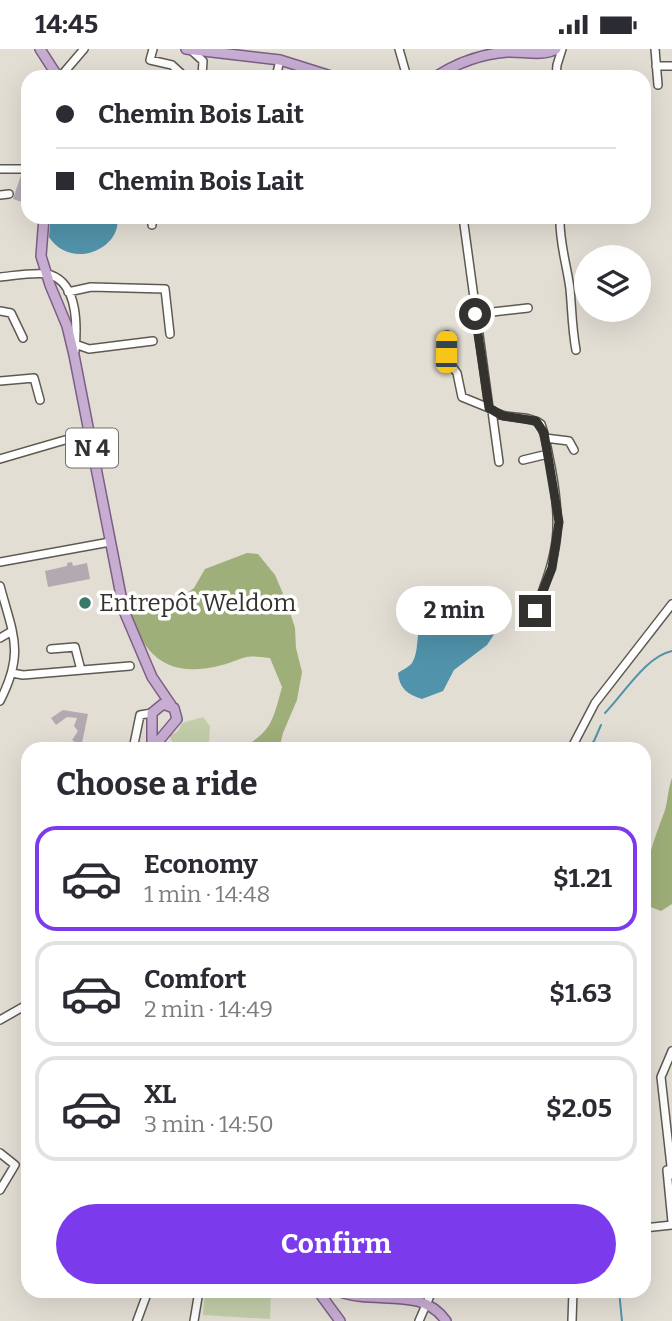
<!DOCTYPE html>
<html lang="en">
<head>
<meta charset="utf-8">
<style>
	body { margin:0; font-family:Bitter,serif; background:#f2f2f3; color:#2b2b33; height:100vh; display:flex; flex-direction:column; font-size:26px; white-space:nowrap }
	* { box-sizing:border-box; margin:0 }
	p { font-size:23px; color:#7c7c81 }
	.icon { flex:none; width:38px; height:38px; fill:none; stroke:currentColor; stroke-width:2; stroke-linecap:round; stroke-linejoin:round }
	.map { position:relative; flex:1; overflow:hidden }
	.side { position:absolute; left:21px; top:693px; width:630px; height:556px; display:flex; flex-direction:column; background:#fff; border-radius:21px; box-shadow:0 7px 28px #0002 }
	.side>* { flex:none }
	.top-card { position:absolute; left:21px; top:21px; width:630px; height:154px; border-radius:21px; box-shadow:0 7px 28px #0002; display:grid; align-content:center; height:154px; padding:0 35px; background:#fff }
	.buttons { position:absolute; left:574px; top:196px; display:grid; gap:14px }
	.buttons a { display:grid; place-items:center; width:77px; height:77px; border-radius:50%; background:#fff; box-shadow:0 7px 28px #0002; font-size:35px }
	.end { position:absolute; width:32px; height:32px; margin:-16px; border:9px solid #34322e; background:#fff; box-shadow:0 0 0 4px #fff }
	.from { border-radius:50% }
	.bubble { position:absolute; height:49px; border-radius:24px; background:#fff; box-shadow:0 7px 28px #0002; font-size:23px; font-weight:700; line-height:49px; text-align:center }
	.car { position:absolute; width:21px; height:42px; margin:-21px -10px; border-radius:9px; box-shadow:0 0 5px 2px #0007; background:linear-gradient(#f5c518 24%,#345 0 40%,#f5c518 0 76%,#345 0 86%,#f5c518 0) }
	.top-card b { display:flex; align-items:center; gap:24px; height:66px; font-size:26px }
	.top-card b+b { border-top:2px solid #e1e1e2 }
	.top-card i { width:18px; height:18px; background:#2b2b33 }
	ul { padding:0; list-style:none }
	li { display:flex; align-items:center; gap:21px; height:105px; margin:0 14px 10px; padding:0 21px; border:4px solid #e1e1e2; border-radius:21px }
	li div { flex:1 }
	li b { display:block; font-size:26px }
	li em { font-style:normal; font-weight:700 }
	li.on { border-color:#7c3aed }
	li>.icon { width:63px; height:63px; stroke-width:1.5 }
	h2 { padding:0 35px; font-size:32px; line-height:84px }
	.button { display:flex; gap:14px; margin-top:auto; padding:14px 35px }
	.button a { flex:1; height:80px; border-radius:42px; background:#7c3aed; color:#fff; font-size:28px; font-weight:700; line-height:80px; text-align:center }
	.status { display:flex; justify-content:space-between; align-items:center; height:49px; padding:0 35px; background:#fff; direction:ltr }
	.status svg { height:19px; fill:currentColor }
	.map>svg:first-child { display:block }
</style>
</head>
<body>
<div class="status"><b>14:45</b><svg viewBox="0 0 49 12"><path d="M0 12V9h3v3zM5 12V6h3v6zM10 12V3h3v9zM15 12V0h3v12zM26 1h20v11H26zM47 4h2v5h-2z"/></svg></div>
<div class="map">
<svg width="672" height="1272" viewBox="0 0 672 1272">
	<rect width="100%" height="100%" fill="#e3ded4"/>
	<path fill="#c2cea9" d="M203 668 210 677 209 693 205 700H180L173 696 170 687 178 682 182 674Z
		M205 1243H271L270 1270 203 1266Z"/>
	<path fill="#9faf79" d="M247 504 258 505 275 526 287 554 295 579 296 599 302 623 297 651 283 684 279 700H240C272 683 273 671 282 638L270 609C241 605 247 609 222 616 163 632 139 602 126 549L135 545 181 549 194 539 205 520Z
		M672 729V855L661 862 648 857C642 818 652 797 665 761 668 751 668 739 672 729Z"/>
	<path fill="#5193ab" d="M57 168H117C123 198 72 223 49 188L50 175Z
		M472 541C494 547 495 561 497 581L487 596 454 621 443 642 422 650C408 646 399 639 398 624 403 620 408 619 412 614 417 606 417 595 418 586 424 550 438 542 472 541Z"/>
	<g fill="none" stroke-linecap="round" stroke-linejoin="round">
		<path stroke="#5193ab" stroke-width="2" d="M605 664C623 646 646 607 672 602
			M586 700 594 692 601 676
			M619 1242 622 1272"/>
	</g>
	<path fill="#b3a9b1" d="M21 126H28V155L13 150Z
		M72 513 73 517 87 514 90 530 48 538 45 522 67 517V514Z
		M63 661 88 665 82 694 89 700H74L75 693 72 691 78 682 74 677 77 669 67 668 56 676 51 669Z"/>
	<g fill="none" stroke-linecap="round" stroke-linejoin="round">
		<defs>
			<path id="minor" d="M153 0 150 11 172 16 185 28
				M399 0 407 28
				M655 0 658 36
				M192 2 203 12 202 27
				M656 17H672
				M60 28 84 0
				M276 28 280 11
				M556 28 557 16 562 0
				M0 120H28
				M0 146 9 145
				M152 168V176
				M463 168 489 359C504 373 526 364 541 375 546 389 548 404 551 418 563 481 558 503 535 562
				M560 168C559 193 567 216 570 240 572 261 572 280 576 301
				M0 228C12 227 40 222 51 226 79 236 77 279 75 302
				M68 243 91 238 165 240 170 285
				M0 262 11 264 23 289
				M475 265 528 259
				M447 286 448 312 457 324 462 348 489 359
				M75 295 89 300 153 292
				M0 332 34 329 40 351
				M492 362 499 413
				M545 389 569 392 574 401
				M0 410 89 384
				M523 411 548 405
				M0 513 110 493
				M0 537C13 586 25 603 0 652
				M0 589 12 582
				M51 600 75 598 81 621
				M12 624 23 626 130 617
				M133 700 140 666 152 664
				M571 700 595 654 672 555
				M0 971 28 955
				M672 1002 661 1028 672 1126
				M0 1104 15 1116 0 1141
				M667 1121 672 1173
				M644 1179 672 1176
				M137 1272 148 1242
				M194 1272 199 1242
				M419 1272 432 1242
				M572 1272 573 1242"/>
			<path id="major" d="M40 0 58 28
				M186 0 280 11 334 28
				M435 28C457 14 480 5 507 3 523 2 542 8 556 0
				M44 168 41 207 50 236 67 277 74 306 124 562 152 628 171 656
				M163 655 174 659 177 670 152 700V664Z
				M318 1242 340 1272
				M338 1242C375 1257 421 1236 446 1272"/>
		</defs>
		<use href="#minor" stroke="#5f5a51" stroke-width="10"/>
		<use href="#major" stroke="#7c5f85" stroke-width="12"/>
		<use href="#minor" stroke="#fff" stroke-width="7"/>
		<use href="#major" stroke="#c8add2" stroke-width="9"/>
	</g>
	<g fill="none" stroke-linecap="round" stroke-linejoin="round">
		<path stroke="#34322e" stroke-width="9" d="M475 265 489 359 503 367 536 372 544 384 559 473 552 519 535 562"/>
	</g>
	<circle fill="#3a7967" stroke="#fff" stroke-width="2.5" cx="85" cy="554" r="7"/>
	<g text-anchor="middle" stroke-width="7" stroke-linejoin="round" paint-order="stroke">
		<rect fill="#fff" stroke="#71706d" stroke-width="2" x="66" y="379.5" width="52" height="39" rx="5"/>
		<g font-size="23" font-weight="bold" fill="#34322e">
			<text x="92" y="407">N 4</text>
		</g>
		<g font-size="24" fill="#34322e" stroke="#fff" text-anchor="start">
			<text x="99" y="562">Entrepôt Weldom</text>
		</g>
	</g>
</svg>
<div class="buttons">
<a><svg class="icon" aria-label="layers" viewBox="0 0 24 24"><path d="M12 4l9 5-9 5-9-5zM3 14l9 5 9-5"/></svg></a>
</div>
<i class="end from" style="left:475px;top:265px"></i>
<i class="end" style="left:535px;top:562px"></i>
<div class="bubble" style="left:396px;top:537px;width:116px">2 min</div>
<i class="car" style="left:446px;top:303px;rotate:1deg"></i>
<div class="top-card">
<b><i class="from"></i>Chemin Bois Lait</b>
<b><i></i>Chemin Bois Lait</b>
</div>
<section class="side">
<h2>Choose a ride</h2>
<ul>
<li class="on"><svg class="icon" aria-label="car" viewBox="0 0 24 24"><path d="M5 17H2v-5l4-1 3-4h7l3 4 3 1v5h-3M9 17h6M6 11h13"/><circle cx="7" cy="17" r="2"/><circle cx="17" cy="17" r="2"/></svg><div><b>Economy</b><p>1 min · 14:48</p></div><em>$1.21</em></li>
<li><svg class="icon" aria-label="car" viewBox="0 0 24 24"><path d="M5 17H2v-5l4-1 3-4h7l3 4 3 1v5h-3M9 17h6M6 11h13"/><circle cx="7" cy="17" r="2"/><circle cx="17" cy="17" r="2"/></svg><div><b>Comfort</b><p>2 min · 14:49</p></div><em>$1.63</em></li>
<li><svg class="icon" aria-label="car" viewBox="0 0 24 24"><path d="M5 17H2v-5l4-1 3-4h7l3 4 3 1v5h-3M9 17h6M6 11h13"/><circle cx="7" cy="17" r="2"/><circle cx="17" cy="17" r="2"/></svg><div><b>XL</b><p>3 min · 14:50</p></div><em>$2.05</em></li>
</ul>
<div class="button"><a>Confirm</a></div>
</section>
</div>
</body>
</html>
